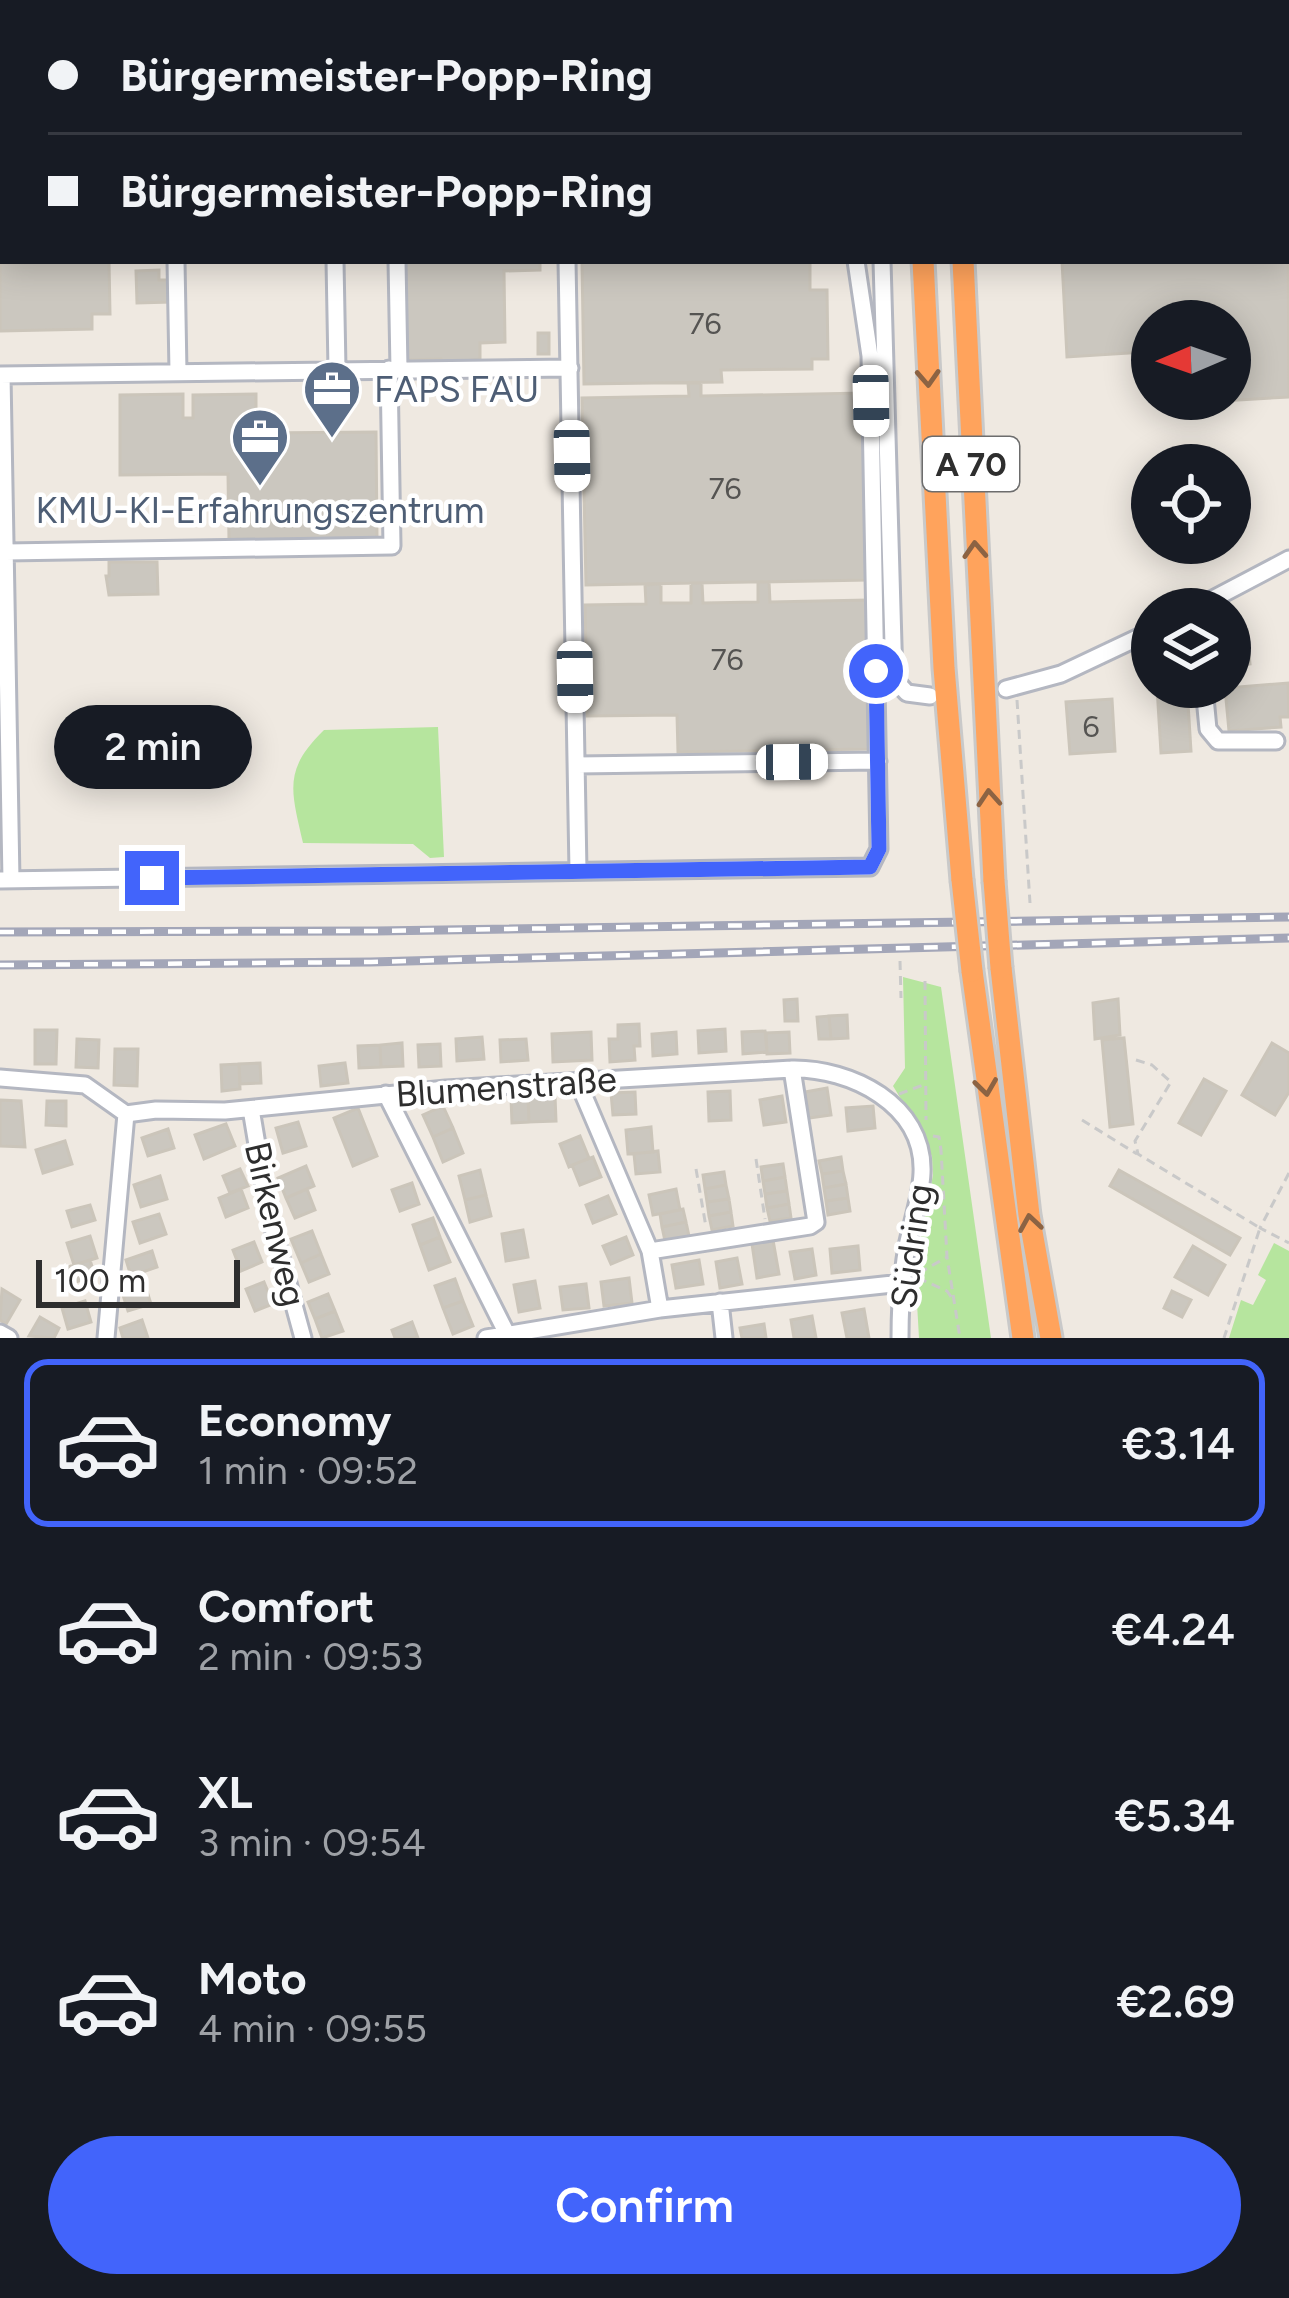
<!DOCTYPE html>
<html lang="en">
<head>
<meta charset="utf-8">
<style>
	body { margin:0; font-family:Figtree,sans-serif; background:#242831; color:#f1f3f6; height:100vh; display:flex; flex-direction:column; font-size:45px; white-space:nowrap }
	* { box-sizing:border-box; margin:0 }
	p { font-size:39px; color:#9ea1a6 }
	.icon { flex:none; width:66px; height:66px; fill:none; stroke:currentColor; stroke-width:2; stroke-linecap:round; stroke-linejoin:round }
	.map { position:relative; height:1338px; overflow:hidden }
	.side { display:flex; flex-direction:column; background:#171b24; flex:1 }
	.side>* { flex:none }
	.top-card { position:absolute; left:0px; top:0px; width:1290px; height:264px; box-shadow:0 6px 30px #0003; display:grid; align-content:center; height:264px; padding:0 48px; background:#171b24 }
	.needle { width:78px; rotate:268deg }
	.controls { position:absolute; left:1131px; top:300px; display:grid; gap:24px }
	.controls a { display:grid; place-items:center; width:120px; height:120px; border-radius:50%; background:#171b24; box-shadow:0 6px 30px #0003; font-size:60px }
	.scale { position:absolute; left:36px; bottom:30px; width:204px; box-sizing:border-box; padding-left:12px; border:6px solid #2e2e2e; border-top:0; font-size:33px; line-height:42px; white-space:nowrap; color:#2e2e2e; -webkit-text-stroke:9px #fff; paint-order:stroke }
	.end { position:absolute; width:54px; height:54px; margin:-27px; border:15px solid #4264fb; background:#fff; box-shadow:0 0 0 6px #fff }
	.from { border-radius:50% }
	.bubble { position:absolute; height:84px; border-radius:42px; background:#171b24; box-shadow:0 6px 30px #0003; font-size:39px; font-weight:600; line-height:84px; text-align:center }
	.car { position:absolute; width:36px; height:72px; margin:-36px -18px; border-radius:15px; box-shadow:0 0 9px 3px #0007; background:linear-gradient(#fff 24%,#345 0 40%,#fff 0 76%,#345 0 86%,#fff 0) }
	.top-card b { display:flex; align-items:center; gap:42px; height:114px; font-size:45px }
	.top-card b+b { border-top:3px solid #363941 }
	.top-card i { width:30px; height:30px; background:#f1f3f6 }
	ul { padding:21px 0 0; list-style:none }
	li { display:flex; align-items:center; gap:36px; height:168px; margin:0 24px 18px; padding:0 24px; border:6px solid transparent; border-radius:24px }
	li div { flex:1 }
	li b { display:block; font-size:45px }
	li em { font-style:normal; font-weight:600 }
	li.active { border-color:#4264fb }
	li>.icon { width:108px; height:108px; stroke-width:1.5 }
	.action { display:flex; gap:24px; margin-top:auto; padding:24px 48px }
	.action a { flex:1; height:138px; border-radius:72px; background:#4264fb; color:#fff; font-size:48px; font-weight:600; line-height:138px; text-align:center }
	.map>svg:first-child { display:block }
</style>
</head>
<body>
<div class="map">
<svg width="1289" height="1338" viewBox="0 0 1289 1338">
	<rect width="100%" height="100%" fill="#efe9e1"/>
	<path fill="#b6e59e" d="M438 727 444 857 430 858 413 844 303 843C291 790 283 770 324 730Z
		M903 977 941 987 991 1338H919L915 1268 933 1175 932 1157 926 1140 893 1086 905 1068Z
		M1274 1243 1289 1251V1338H1229L1241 1300 1253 1305 1266 1280 1258 1275Z"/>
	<path fill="#cbc7bf" stroke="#cbc5ba" stroke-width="3" d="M596 0H696V3H596Z
		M718 0H841V3H718Z
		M1287 45 1289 397 1204 402 1230 399V321H1152V388H1146L1145 352 1067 357 1062 261H1287Z
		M109 261 110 314H92V329L0 331V263Z
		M403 261H540V270L504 271 505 342 480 343V359L441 364V359L405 360Z
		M582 261H810V290H827L828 359H812V369L721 370 722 382 584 384Z
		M159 270V280H171V302L137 303 136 271Z
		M538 333H549V354H538Z
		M688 383H701V396L864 393 868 580 586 585 582 398 689 396Z
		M183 394V418H193V395L256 394V433L376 432 377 538 229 540 228 474 120 475V395Z
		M109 562H157L158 594 109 595 106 576H109Z
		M758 582H769L770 602 867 600 869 749 678 752 677 715 587 716 585 605 646 604 645 585 661 584V603H691V583H702L703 603 758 602Z
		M1247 630 1250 664 1230 666V632Z
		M1288 683 1289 717H1280L1281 727 1229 731 1225 688Z
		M1157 687H1187L1191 751 1161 753Z
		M1112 699 1115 751 1070 754 1066 702Z
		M797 999 798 1021H785L784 1000Z
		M1118 999 1120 1035 1095 1039 1093 1003Z
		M847 1015 848 1038 831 1039 829 1016Z
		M829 1016 831 1039H819L817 1017Z
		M639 1024 640 1046H634L635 1060 610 1062 609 1039H618V1025Z
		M725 1029 726 1051 699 1053 698 1031Z
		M35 1030H57L56 1064H35Z
		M765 1031 767 1052 743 1054 742 1032Z
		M591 1032 592 1060 553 1062 552 1034Z
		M676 1032 677 1054 653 1056 652 1034Z
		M789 1032 790 1053 767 1054 766 1033Z
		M482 1037 484 1059 457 1061 456 1039Z
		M1124 1038 1133 1124 1110 1127 1102 1040Z
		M77 1039 99 1040 98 1068 76 1067Z
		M526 1039 528 1060 501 1062 500 1040Z
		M402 1043 403 1066 381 1067 380 1045Z
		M1272 1043 1289 1053V1092L1275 1115 1242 1095Z
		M440 1044 441 1066 419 1067 418 1045Z
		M380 1045 381 1067 359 1068 358 1046Z
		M115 1049H138L137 1086 114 1085Z
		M260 1063 261 1083 240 1084 239 1064Z
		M345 1063 348 1083 321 1086 319 1066Z
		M239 1064 240 1089 222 1091 221 1065Z
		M1204 1079 1226 1091 1201 1135 1179 1123Z
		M827 1088 831 1115 809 1118 805 1092Z
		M730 1091 731 1120 709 1121 708 1092Z
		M635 1092 636 1114 613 1115 611 1093Z
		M555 1096 556 1121 529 1122 528 1097Z
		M782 1096 786 1122 764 1125 760 1100Z
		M528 1097 529 1122 512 1123 511 1098Z
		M0 1100 21 1101 25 1147 0 1146Z
		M47 1101H66V1126L46 1125Z
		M443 1106 453 1128 433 1137 423 1115Z
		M873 1106 875 1128 848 1131 846 1108Z
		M358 1108 377 1156 353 1166 334 1118Z
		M298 1122 306 1146 283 1153 276 1128Z
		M226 1124 235 1146 204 1159 195 1135Z
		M651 1127 653 1152 628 1154 626 1130Z
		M453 1128 463 1153 443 1162 433 1137Z
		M168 1129 174 1148 148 1156 142 1138Z
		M580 1136 589 1158 569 1167 560 1144Z
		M65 1141 72 1164 43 1173 36 1150Z
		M658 1151 660 1172 636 1174 634 1154Z
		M593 1157 601 1177 580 1185 572 1165Z
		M841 1157 843 1171 822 1174 819 1161Z
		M783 1164 785 1177 763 1181 761 1167Z
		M306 1166 314 1186 286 1198 278 1178Z
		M240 1169 248 1186 230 1193 223 1176Z
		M480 1170 486 1195 465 1200 459 1176Z
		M1119 1170 1240 1238 1230 1255 1110 1186Z
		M843 1171 846 1184 824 1188 822 1174Z
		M724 1172 726 1185 705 1189 703 1175Z
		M160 1176 167 1199 141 1207 134 1185Z
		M785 1177 787 1191 765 1194 763 1181Z
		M412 1183 419 1204 400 1211 392 1190Z
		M846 1184 848 1198 826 1201 824 1188Z
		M726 1185 729 1199 707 1202 705 1189Z
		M241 1189 248 1208 226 1217 219 1198Z
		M307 1189 315 1210 295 1218 286 1198Z
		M676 1189 680 1210 653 1215 649 1195Z
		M787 1191 789 1204 767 1208 765 1194Z
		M486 1195 491 1216 470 1222 465 1200Z
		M608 1196 616 1214 593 1223 586 1205Z
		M848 1198 850 1211 828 1215 826 1201Z
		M729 1199 731 1212 709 1216 707 1202Z
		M789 1204 791 1218 770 1221 767 1208Z
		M90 1205 95 1220 72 1227 67 1211Z
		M683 1209 686 1222 662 1227 660 1214Z
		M731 1212 733 1226 712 1230 709 1216Z
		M159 1214 166 1234 140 1243 133 1222Z
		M433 1218 440 1237 420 1245 413 1225Z
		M686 1222 689 1236 665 1241 662 1227Z
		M523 1230 528 1257 506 1261 502 1234Z
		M312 1231 321 1254 301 1263 291 1239Z
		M90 1236 97 1258 74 1265 67 1243Z
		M440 1237 450 1262 429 1270 420 1245Z
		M626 1237 633 1255 611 1264 603 1246Z
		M773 1240 779 1274 757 1278 752 1244Z
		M254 1242 262 1262 241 1271 233 1250Z
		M858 1246 860 1270 832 1273 830 1249Z
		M1193 1246 1225 1265 1208 1295 1175 1277Z
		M812 1249 816 1275 795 1279 790 1252Z
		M152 1251 157 1267 131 1276 126 1260Z
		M321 1254 329 1274 309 1282 301 1263Z
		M737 1258 742 1284 720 1288 716 1262Z
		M90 1260 95 1276 72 1283 68 1267Z
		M699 1260 703 1284 676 1288 672 1265Z
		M629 1278 632 1303 604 1306 601 1282Z
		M455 1279 463 1301 443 1308 435 1286Z
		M535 1281 540 1308 519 1312 514 1285Z
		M264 1282 273 1304 255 1311 246 1289Z
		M586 1284 589 1308 563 1310 560 1287Z
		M145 1285 151 1304 128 1311 122 1292Z
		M2 1289 20 1300 6 1324 0 1320Z
		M1172 1291 1191 1300 1182 1317 1164 1308Z
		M328 1294 335 1311 315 1319 308 1302Z
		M85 1301 91 1322 68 1329 62 1308Z
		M463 1301 473 1326 453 1334 443 1308Z
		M864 1309 869 1338H847L842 1313Z
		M335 1311 343 1331 322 1338 315 1319Z
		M812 1316 816 1338H794L791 1320Z
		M40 1317 59 1328 54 1338 29 1336Z
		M142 1320 148 1338H123L120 1328Z
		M412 1322 418 1338H395L392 1330Z
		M764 1324 766 1338H742L740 1328Z"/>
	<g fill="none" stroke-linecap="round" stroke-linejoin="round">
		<defs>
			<path id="minor" d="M20 0V3
				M345 0V3
				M388 0V3
				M442 3V0
				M514 3 515 0
				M0 114H3
				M0 243H3
				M176 261 178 372
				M335 261 337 369
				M397 261 399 369
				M567 261 578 871
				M882 261 894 679 907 693 930 696
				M0 375 570 368
				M2 375 11 880
				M6 552 392 546 389 369
				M1194 609 1289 559
				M1204 687 1208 729 1218 741H1276
				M1006 689 1061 674 1152 631
				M577 765 878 761
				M0 880 870 867 879 849 870 356 856 261
				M0 1078 85 1085 126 1114 106 1338
				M578 1082 650 1251 660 1309
				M386 1094 506 1332
				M251 1109 268 1210 303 1338
				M126 1114 156 1110 225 1111 446 1089 792 1069C850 1068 925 1104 922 1173 921 1197 912 1222 907 1246 902 1276 900 1307 900 1338
				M650 1251 810 1226 816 1222 792 1069
				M720 1302 724 1338
				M0 1333 9 1338
				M486 1338 660 1309 902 1283"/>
			<path id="highway" d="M913 0V3
				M951 0V3
				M923 261 944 668 962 880
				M963 261 994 881
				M1001 968 1029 1215 1051 1338
				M972 971 1023 1338"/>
		</defs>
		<use href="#minor" stroke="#b4b7c1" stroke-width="21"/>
		<use href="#highway" stroke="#c9c9c9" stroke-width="27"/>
		<path stroke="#c9c9c9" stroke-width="3" stroke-dasharray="9 6" stroke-linecap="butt" d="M1017 700 1030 903
			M900 961 901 998
			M925 981 926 1120
			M1136 1060 1152 1065 1171 1082 1135 1141 1138 1154 1260 1228 1224 1338
			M899 1094 923 1085
			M1082 1120 1137 1154
			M933 1136 939 1137 941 1150 947 1257 960 1338
			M756 1159 765 1219
			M696 1169 706 1227
			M1289 1173 1260 1228 1289 1243
			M919 1273 947 1257
			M918 1278 947 1291 954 1301"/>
		<use href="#minor" stroke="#fff" stroke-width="15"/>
		<use href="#highway" stroke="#ffa35c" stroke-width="21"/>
		<defs>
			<path id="rail" d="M0 932 376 931 1289 917
				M0 965 371 962 1289 938"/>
		</defs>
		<use href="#rail" stroke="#a3a6b8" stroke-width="9"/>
		<use href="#rail" stroke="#fff" stroke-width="4.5" stroke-dasharray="14" stroke-linecap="butt"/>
		<defs>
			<path id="highway-bridge" d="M962 880 972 971
				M994 881 1001 968"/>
		</defs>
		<use href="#highway-bridge" stroke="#c9c9c9" stroke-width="27" stroke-linecap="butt"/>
		<use href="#highway-bridge" stroke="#ffa35c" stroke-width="21"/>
	</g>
	<defs><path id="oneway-chevron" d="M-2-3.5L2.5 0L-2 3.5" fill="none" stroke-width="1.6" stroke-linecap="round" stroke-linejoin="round" transform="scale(3)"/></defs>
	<g stroke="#8c6343">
		<use href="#oneway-chevron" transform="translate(928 378) rotate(87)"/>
		<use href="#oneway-chevron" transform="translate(975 550) rotate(-93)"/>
		<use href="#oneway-chevron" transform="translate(989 798) rotate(-94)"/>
		<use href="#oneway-chevron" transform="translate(986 1087) rotate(82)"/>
		<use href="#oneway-chevron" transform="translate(1030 1223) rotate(-99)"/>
	</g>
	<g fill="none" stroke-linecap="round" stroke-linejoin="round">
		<path stroke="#4264fb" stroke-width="15" d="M152 878 870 867 879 849 876 671"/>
	</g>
	<defs>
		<symbol id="office-pin" viewBox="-11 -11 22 30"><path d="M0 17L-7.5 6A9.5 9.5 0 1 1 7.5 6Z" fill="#5c6f8a" stroke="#fff"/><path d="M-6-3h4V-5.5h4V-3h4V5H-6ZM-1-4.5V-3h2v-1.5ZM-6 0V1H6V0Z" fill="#fff"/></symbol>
	</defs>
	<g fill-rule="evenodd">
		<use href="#office-pin" x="299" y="356" width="66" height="90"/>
		<use href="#office-pin" x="227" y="404" width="66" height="90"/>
	</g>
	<g text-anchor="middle" stroke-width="9" stroke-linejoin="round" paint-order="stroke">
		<g font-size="30" fill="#555452">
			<text x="705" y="334">76</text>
			<text x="725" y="499">76</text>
			<text x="727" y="670">76</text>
			<text x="1091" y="737">6</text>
		</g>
		<rect fill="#fff" stroke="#6d6d6d" stroke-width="3" x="923" y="437" width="96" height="54" rx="9"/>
		<g font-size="33" font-weight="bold" fill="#2e2e2e">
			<text x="971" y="476">A 70</text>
		</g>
		<g font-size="36" fill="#4e5e75" stroke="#fff" text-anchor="start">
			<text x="374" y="402">FAPS FAU</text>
			<text x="260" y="523" text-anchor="middle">KMU-KI-Erfahrungszentrum</text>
		</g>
		<g font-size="36" fill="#2e2e2e" stroke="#fff">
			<text transform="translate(506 1086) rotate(-4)" y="13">Blumenstraße</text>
			<text transform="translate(276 1224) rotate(77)" y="13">Birkenweg</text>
			<text transform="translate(911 1246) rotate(-82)" y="13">Südring</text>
		</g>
	</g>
</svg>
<div class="controls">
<a><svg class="needle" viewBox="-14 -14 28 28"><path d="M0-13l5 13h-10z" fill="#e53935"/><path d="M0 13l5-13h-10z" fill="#9ea1a6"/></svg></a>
<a><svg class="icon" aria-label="locate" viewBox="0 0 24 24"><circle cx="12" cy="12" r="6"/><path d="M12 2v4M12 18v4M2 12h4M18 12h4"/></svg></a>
<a><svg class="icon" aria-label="layers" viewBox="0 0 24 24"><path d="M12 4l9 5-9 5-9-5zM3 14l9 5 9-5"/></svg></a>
</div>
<div class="scale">100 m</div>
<i class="end from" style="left:876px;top:671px"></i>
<i class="end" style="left:152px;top:878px"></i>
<div class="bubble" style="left:54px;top:705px;width:198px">2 min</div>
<i class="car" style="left:871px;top:401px;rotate:179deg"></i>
<i class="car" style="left:572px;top:456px;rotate:179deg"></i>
<i class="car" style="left:575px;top:677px;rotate:179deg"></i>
<i class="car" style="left:792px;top:762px;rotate:89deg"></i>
<div class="top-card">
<b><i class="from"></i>Bürgermeister-Popp-Ring</b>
<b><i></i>Bürgermeister-Popp-Ring</b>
</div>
</div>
<section class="side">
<ul>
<li class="active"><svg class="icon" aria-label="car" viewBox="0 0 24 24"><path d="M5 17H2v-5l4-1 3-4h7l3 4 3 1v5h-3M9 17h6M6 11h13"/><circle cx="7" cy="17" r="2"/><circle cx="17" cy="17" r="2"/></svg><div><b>Economy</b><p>1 min · 09:52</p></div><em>€3.14</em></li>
<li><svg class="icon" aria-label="car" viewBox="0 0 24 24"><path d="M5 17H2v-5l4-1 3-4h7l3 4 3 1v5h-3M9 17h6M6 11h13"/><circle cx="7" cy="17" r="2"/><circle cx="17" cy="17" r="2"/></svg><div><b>Comfort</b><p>2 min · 09:53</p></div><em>€4.24</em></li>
<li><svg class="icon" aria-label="car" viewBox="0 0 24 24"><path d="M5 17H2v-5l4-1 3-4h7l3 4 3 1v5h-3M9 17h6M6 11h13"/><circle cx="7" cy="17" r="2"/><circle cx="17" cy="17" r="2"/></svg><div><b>XL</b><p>3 min · 09:54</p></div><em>€5.34</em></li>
<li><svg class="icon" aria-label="car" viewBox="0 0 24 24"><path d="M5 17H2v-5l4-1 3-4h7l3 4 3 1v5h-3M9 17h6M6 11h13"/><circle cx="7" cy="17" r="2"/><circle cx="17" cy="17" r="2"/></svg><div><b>Moto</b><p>4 min · 09:55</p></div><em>€2.69</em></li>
</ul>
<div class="action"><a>Confirm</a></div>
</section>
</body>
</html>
